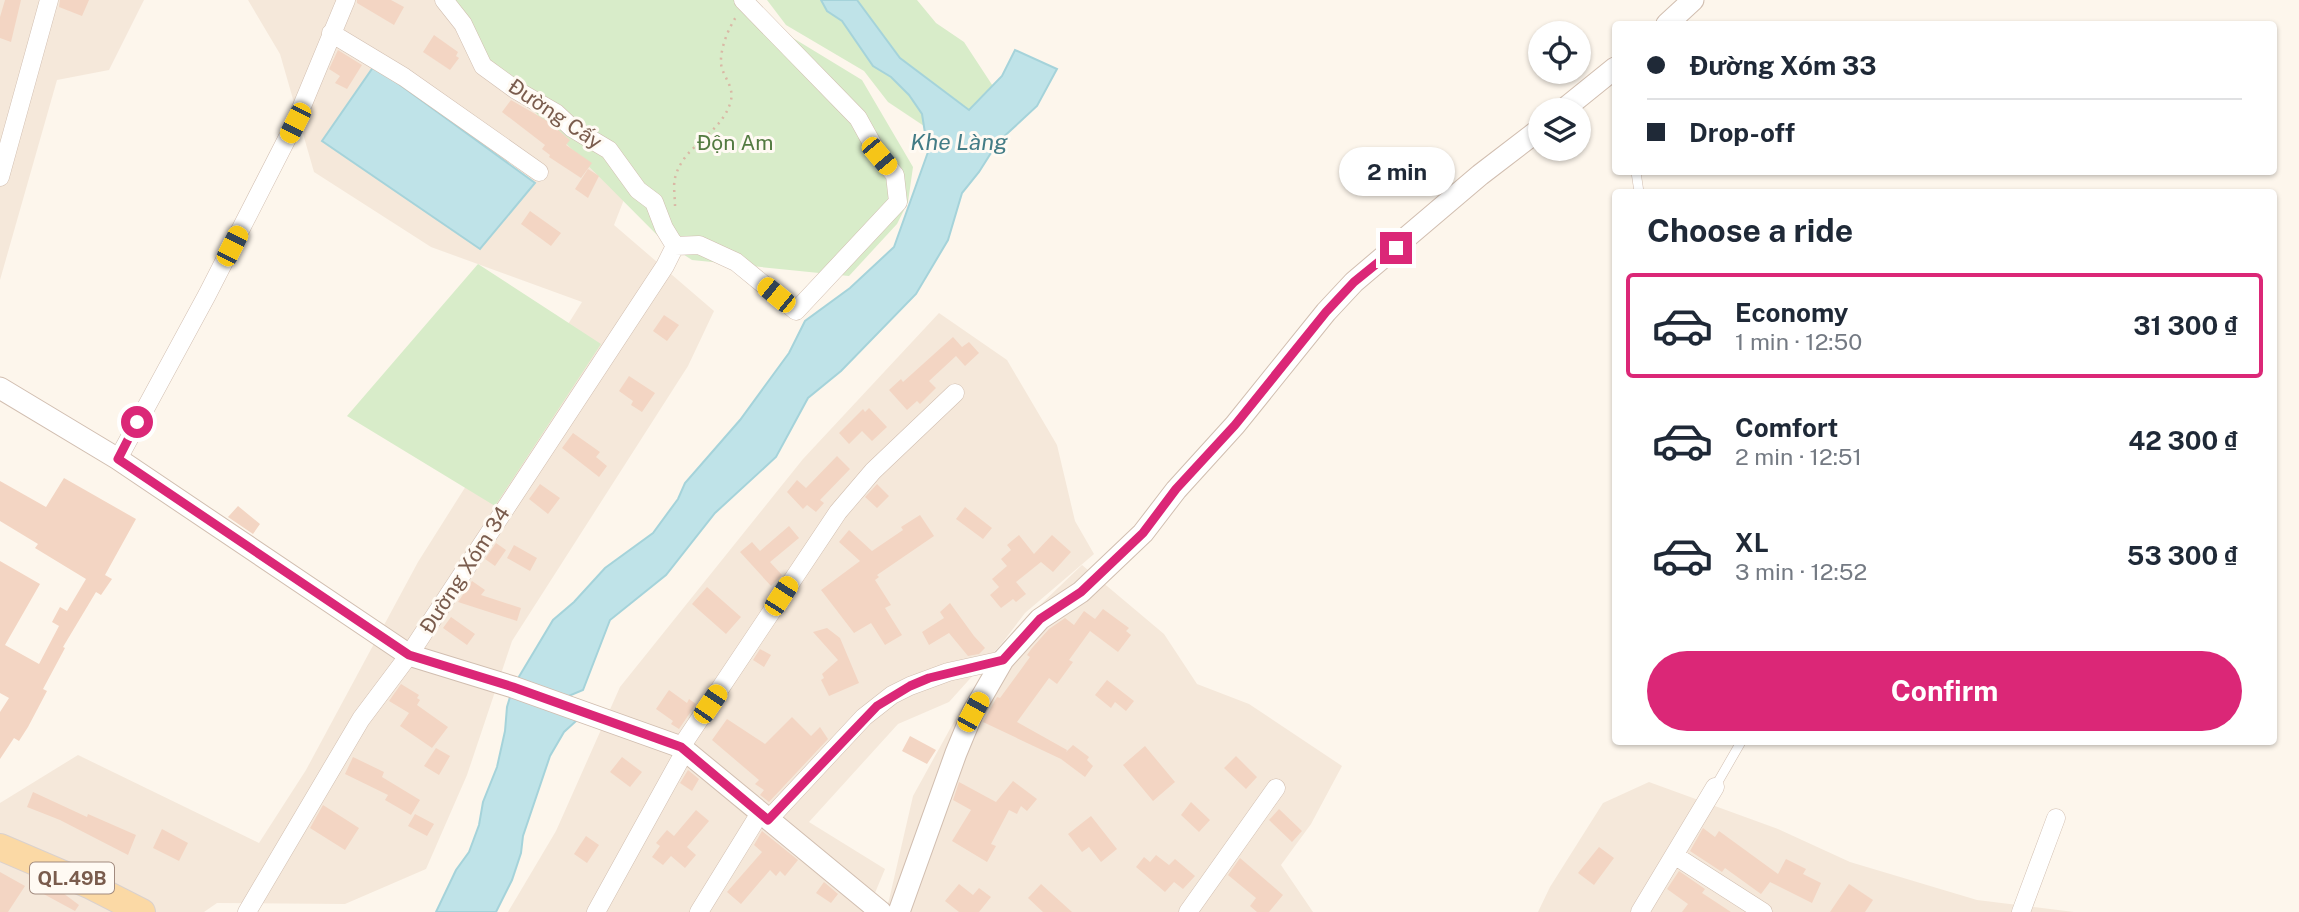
<!DOCTYPE html>
<html lang="en">
<head>
<meta charset="utf-8">
<style>
	body { margin:0; font-family:"Public Sans",sans-serif; background:#f6f6f7; color:#1f2937; height:100vh; display:flex; flex-direction:column; font-size:26px; white-space:nowrap }
	* { box-sizing:border-box; margin:0 }
	p { font-size:23px; color:#747a83 }
	.icon { flex:none; width:38px; height:38px; fill:none; stroke:currentColor; stroke-width:2; stroke-linecap:round; stroke-linejoin:round }
	.map { position:relative; flex:1; overflow:hidden }
	.panel { position:absolute; left:1612px; top:189px; width:665px; height:556px; display:flex; flex-direction:column; background:#fff; border-radius:7px; box-shadow:0 2px 5px #0004 }
	.panel>* { flex:none }
	.hud { position:absolute; left:1612px; top:21px; width:665px; height:154px; border-radius:7px; box-shadow:0 2px 5px #0004; display:grid; align-content:center; height:154px; padding:0 35px; background:#fff }
	.controls { position:absolute; left:1528px; top:21px; display:grid; gap:14px }
	.controls a { display:grid; place-items:center; width:63px; height:63px; border-radius:50%; background:#fff; box-shadow:0 2px 5px #0004; font-size:35px }
	.end { position:absolute; width:32px; height:32px; margin:-16px; border:9px solid #db2777; background:#fff; box-shadow:0 0 0 4px #fff }
	.from { border-radius:50% }
	.bubble { position:absolute; height:49px; border-radius:24px; background:#fff; box-shadow:0 2px 5px #0004; font-size:23px; font-weight:700; line-height:49px; text-align:center }
	.car { position:absolute; width:21px; height:42px; margin:-21px -10px; border-radius:9px; box-shadow:0 0 5px 2px #0007; background:linear-gradient(#f5c518 24%,#345 0 40%,#f5c518 0 76%,#345 0 86%,#f5c518 0) }
	.hud b { display:flex; align-items:center; gap:24px; height:66px; font-size:26px }
	.hud b+b { border-top:2px solid #e0e1e3 }
	.hud i { width:18px; height:18px; background:#1f2937 }
	ul { padding:0; list-style:none }
	li { display:flex; align-items:center; gap:21px; height:105px; margin:0 14px 10px; padding:0 21px; border:4px solid transparent; border-radius:7px }
	li div { flex:1 }
	li b { display:block; font-size:26px }
	li em { font-style:normal; font-weight:700 }
	li.selected { border-color:#db2777 }
	li>.icon { width:63px; height:63px; stroke-width:1.5 }
	h2 { padding:0 35px; font-size:32px; line-height:84px }
	.action { display:flex; gap:14px; margin-top:auto; padding:14px 35px }
	.action a { flex:1; height:80px; border-radius:42px; background:#db2777; color:#fff; font-size:28px; font-weight:700; line-height:80px; text-align:center }
	.map>svg:first-child { display:block }
</style>
</head>
<body>
<div class="map">
<svg width="2299" height="912" viewBox="0 0 2299 912">
	<rect width="100%" height="100%" fill="#fdf6ec"/>
	<path fill="#f5e8da" d="M0 0H144L109 70 57 80 0 280Z
		M248 0H523L652 128 614 225 714 311 688 366 512 641 467 775 426 869 345 904 217 903 204 912H0V803L78 755 259 843 306 770 418 562 582 302 431 247 314 172 280 54Z
		M939 313 1007 360 1057 445 1075 521 1094 554 1025 613 1003 642 949 702 898 724 809 822 885 869 867 912H508L556 831 620 687 803 459Z
		M1082 565 1164 634 1197 684 1249 704 1342 766 1311 824 1281 865 1313 912H884L889 900 913 796 961 709 1016 628Z
		M1649 782 1778 829 1850 862 1977 900 2074 912H1538L1550 887 1603 803Z"/>
	<path fill="#d8ecc9" d="M442 0H743L775 27 862 80 913 167 908 202 897 224 849 276 692 260 663 241 497 74Z
		M767 0H917L936 23 964 42 1004 103 946 195 924 126 888 102 864 71 786 25Z
		M478 264 601 344 495 506 347 416Z"/>
	<path fill="#bfe3e8" stroke="#a5d3da" stroke-width="2" d="M821 0H857L900 58 969 110 1002 76 1015 50 1057 69 1037 106 998 142 979 172 962 193 948 240 916 294 841 371 808 398 776 457 715 513 666 575 610 620 583 690 564 698 517 680 553 620 574 602 605 568 653 533 678 499 685 483 740 420 789 353 805 321 850 288 894 247 928 152 922 114 909 95 891 77 873 66 842 21 827 11Z
		M374 66 535 183 480 249 322 141Z
		M513 687 586 712 564 732 550 756 523 836 521 853 512 880 496 912H436L456 870 469 852 479 825 483 802 497 767 505 731 507 707Z"/>
	<path fill="#f3d5c3" d="M5 0H21L11 42 0 38V17Z
		M60 0H89L82 16 59 7Z
		M357 0H391L404 7 394 25 357 3Z
		M434 35 458 52 456 56 459 58 450 70 423 52Z
		M338 50 362 65 347 89 335 83 340 76 329 69Z
		M511 100 549 122 570 140 566 145 592 163 581 178 549 157 550 155 542 149 545 145 502 112Z
		M588 169 599 176 588 198 575 189Z
		M530 211 561 233 551 246 521 224Z
		M664 315 679 325 667 341 653 331Z
		M953 337 962 347 969 342 979 353 965 366 956 356 929 381 936 388 920 404 917 401 907 410 889 390 901 379 903 382Z
		M629 376 655 393 642 412 631 405 633 401 619 391Z
		M869 408 887 427 872 441 862 431 849 444 839 433 863 409 865 412Z
		M573 433 600 452 596 457 607 466 599 477 562 448Z
		M837 456 850 469 820 500 824 503 816 512 807 505 803 509 787 492 797 480 806 488Z
		M64 478 136 519 105 575 112 579 101 595 96 592 63 647 65 648 43 689 47 691 28 727 19 741 14 738 0 759V712L9 698 0 693V561L40 584 5 645 39 664 59 626 52 622 60 607 67 611 86 579 35 548 38 544 0 521V481L46 507Z
		M540 484 560 498 548 514 529 499Z
		M877 484 889 496 877 508 865 497Z
		M238 506 260 524 253 534 228 517Z
		M965 507 992 528 983 539 956 519Z
		M920 515 934 536 877 575 879 577 875 580 891 605 885 608 902 635 885 645 871 623 854 633 821 590 860 561 839 542 849 530 872 551 903 530 901 527Z
		M789 526 799 538 770 562 782 575 771 586 740 552 752 542 760 551Z
		M1019 535 1034 554 1052 535 1071 552 1053 572 1041 562 1016 582 1026 594 1016 602 1013 599 1001 608 990 595 999 587 992 579 1007 566 1001 559 1011 550 1007 545Z
		M496 543 506 550 495 566 485 559Z
		M514 545 537 558 530 571 507 558Z
		M472 581 485 590 481 595 521 608 517 621 458 602Z
		M707 587 741 617 726 634 692 604Z
		M950 603 974 636 985 648 979 654 968 656 949 633 929 645 922 632 944 618 940 612Z
		M1103 609 1129 628 1126 631 1131 635 1118 652 1090 631 1069 660 1073 662 1057 684 1049 678 1017 722 1067 750 1066 752 1073 745 1089 757 1087 760 1093 766 1085 777 1061 759 983 722 997 697 1000 698 1030 657 1027 655 1032 648 1049 629 1065 618 1074 625 1084 611 1095 619Z
		M451 617 475 634 467 645 443 628Z
		M827 628 840 638 859 683 829 696 821 680 824 678 822 674 838 660 813 632Z
		M760 649 771 655 764 667 753 660Z
		M1107 680 1134 701 1126 711 1115 702 1111 708 1095 695Z
		M401 684 419 695 417 698 420 700 417 705 448 727 432 748 400 726 409 713 389 701Z
		M669 690 687 703 689 699 696 704 679 729 671 724 673 721 656 709Z
		M792 717 811 736 820 727 828 739 769 802 760 795 764 790 755 784 759 780 712 740 727 719 765 744Z
		M910 736 936 750 927 764 902 751Z
		M1145 746 1175 782 1153 801 1123 765Z
		M436 748 450 756 439 775 424 766Z
		M1236 756 1257 777 1246 789 1224 768Z
		M353 757 384 772 382 777 420 800 411 815 385 800 388 795 345 774Z
		M622 757 642 772 630 787 610 772Z
		M688 770 699 779 692 791 680 783Z
		M1013 781 1037 799 1027 811 1021 806 1017 814 1009 810 991 844 996 846 987 862 952 841 971 810 953 800 959 782 996 802Z
		M33 792 87 817 88 814 136 835 128 855 60 820 27 807Z
		M1191 802 1210 820 1199 832 1181 815Z
		M323 805 359 828 345 850 310 828Z
		M1279 809 1302 831 1292 842 1269 820Z
		M696 810 709 821 687 847 696 855 685 868 671 856 663 865 652 857 660 846 656 843 667 830 674 836Z
		M415 814 434 824 427 836 408 826Z
		M1091 816 1117 849 1101 862 1089 847 1082 852 1068 834Z
		M1703 828 1715 837 1719 831 1778 874 1786 859 1806 869 1803 874 1821 883 1812 903 1770 882 1761 894 1725 868 1722 872 1690 851Z
		M162 829 188 843 179 861 153 848Z
		M762 831 798 860 785 876 780 871 776 876 770 870 741 904 727 892 762 852 754 845Z
		M586 836 599 845 587 863 574 854Z
		M1599 847 1614 858 1594 885 1578 873Z
		M1156 855 1169 865 1175 859 1195 876 1183 889 1174 882 1165 892 1136 867 1144 857 1150 862Z
		M1240 858 1283 895 1269 912H1257L1250 906 1256 898 1228 875Z
		M1679 871 1705 889 1702 893 1731 912H1682L1688 904 1667 889Z
		M0 872 25 886 8 912H0Z
		M824 882 838 894 831 903 816 893Z
		M43 883 59 890 79 905 75 911 38 891Z
		M959 884 973 895 979 888 991 897 979 912H959L945 901Z
		M1041 884 1072 912H1043L1028 898Z
		M1849 884 1873 900 1865 912H1830Z"/>
	<g fill="none" stroke-linecap="round" stroke-linejoin="round">
		<defs>
			<path id="service" d="M1636 172 1639 192
				M1715 787 1741 742"/>
			<path id="minor" d="M331 33 404 77 539 172
				M0 177 49 0
				M675 246 699 245 736 262 796 311 898 202 895 175 879 156 858 118 743 0
				M118 459 207 295 295 123 346 0
				M681 747 838 512 873 471 955 393
				M768 820 864 717 892 695 910 686 948 672 1003 660
				M1674 855 1763 912
				M247 912 361 719 409 655 665 266 675 246 664 228 654 202 638 190 609 150 572 128 556 113 516 90 483 66 463 24 444 0
				M596 912 685 751
				M699 912 760 813
				M1188 912 1276 788
				M1640 912 1715 787
				M2021 912 2056 818"/>
			<path id="tertiary" d="M1667 24 1693 0
				M1563 110 1615 68
				M0 388 118 459 409 655 513 687 681 747 881 912
				M899 912 956 753 973 712 1003 660 1040 619 1081 592 1143 533 1176 490 1235 425 1326 312 1354 282 1480 175 1540 129"/>
			<path id="primary" d="M0 847 89 885 142 912"/>
		</defs>
		<use href="#service" stroke="#d1beb0" stroke-width="10"/>
		<use href="#minor" stroke="#d1beb0" stroke-width="19"/>
		<use href="#tertiary" stroke="#d1beb0" stroke-width="23"/>
		<use href="#primary" stroke="#dad1cd" stroke-width="28"/>
		<path stroke="#d9b8a5" stroke-width="2.5" stroke-dasharray="2 5" stroke-linecap="butt" d="M675 206C675 197 673 186 675 178 683 144 723 134 731 100 734 86 723 77 721 64 720 49 728 29 736 17"/>
		<use href="#service" stroke="#fff" stroke-width="9"/>
		<use href="#minor" stroke="#fff" stroke-width="18"/>
		<use href="#tertiary" stroke="#fff" stroke-width="21"/>
		<use href="#primary" stroke="#fbd9a5" stroke-width="26"/>
	</g>
	<g fill="none" stroke-linecap="round" stroke-linejoin="round">
		<path stroke="#db2777" stroke-width="9" d="M137 422 118 459 409 655 513 687 681 747 768 820 877 706 910 686 929 678 1003 660 1040 619 1081 592 1143 533 1176 489 1235 425 1326 312 1354 282 1396 248"/>
	</g>
	<g text-anchor="middle" stroke-width="6" stroke-linejoin="round" paint-order="stroke">
		<rect fill="#fffaf3" stroke="#a28b7f" stroke-width="2" x="30" y="862.5" width="84" height="31" rx="5"/>
		<g font-size="19" font-weight="bold" fill="#7a5c4d">
			<text x="72" y="885">QL.49B</text>
		</g>
		<g font-size="21" fill="#7a5c4d" stroke="#fffaf3">
			<text transform="translate(555 114) rotate(34)" y="7">Đường Cấy</text>
			<text transform="translate(465 570) rotate(-57)" y="7">Đường Xóm 34</text>
		</g>
		<g font-size="21" fill="#537a41" stroke="#fffaf3">
			<text x="735" y="150">Độn Am</text>
		</g>
		<g font-size="23" font-style="italic" fill="#437c86" stroke="#fffaf3">
			<text x="959" y="150">Khe Làng</text>
		</g>
	</g>
</svg>
<div class="controls">
<a><svg class="icon" aria-label="locate" viewBox="0 0 24 24"><circle cx="12" cy="12" r="6"/><path d="M12 2v4M12 18v4M2 12h4M18 12h4"/></svg></a>
<a><svg class="icon" aria-label="layers" viewBox="0 0 24 24"><path d="M12 4l9 5-9 5-9-5zM3 14l9 5 9-5"/></svg></a>
</div>
<i class="end from" style="left:137px;top:422px"></i>
<i class="end" style="left:1396px;top:248px"></i>
<div class="bubble" style="left:1339px;top:147px;width:116px">2 min</div>
<i class="car" style="left:295px;top:123px;rotate:207deg"></i>
<i class="car" style="left:879px;top:156px;rotate:140deg"></i>
<i class="car" style="left:232px;top:246px;rotate:27deg"></i>
<i class="car" style="left:776px;top:295px;rotate:309deg"></i>
<i class="car" style="left:781px;top:596px;rotate:33deg"></i>
<i class="car" style="left:710px;top:704px;rotate:34deg"></i>
<i class="car" style="left:973px;top:712px;rotate:29deg"></i>
<div class="hud">
<b><i class="from"></i>Đường Xóm 33</b>
<b><i></i>Drop-off</b>
</div>
<section class="panel">
<h2>Choose a ride</h2>
<ul>
<li class="selected"><svg class="icon" aria-label="car" viewBox="0 0 24 24"><path d="M5 17H2v-5l4-1 3-4h7l3 4 3 1v5h-3M9 17h6M6 11h13"/><circle cx="7" cy="17" r="2"/><circle cx="17" cy="17" r="2"/></svg><div><b>Economy</b><p>1 min · 12:50</p></div><em>31 300 ₫</em></li>
<li><svg class="icon" aria-label="car" viewBox="0 0 24 24"><path d="M5 17H2v-5l4-1 3-4h7l3 4 3 1v5h-3M9 17h6M6 11h13"/><circle cx="7" cy="17" r="2"/><circle cx="17" cy="17" r="2"/></svg><div><b>Comfort</b><p>2 min · 12:51</p></div><em>42 300 ₫</em></li>
<li><svg class="icon" aria-label="car" viewBox="0 0 24 24"><path d="M5 17H2v-5l4-1 3-4h7l3 4 3 1v5h-3M9 17h6M6 11h13"/><circle cx="7" cy="17" r="2"/><circle cx="17" cy="17" r="2"/></svg><div><b>XL</b><p>3 min · 12:52</p></div><em>53 300 ₫</em></li>
</ul>
<div class="action"><a>Confirm</a></div>
</section>
</div>
</body>
</html>
